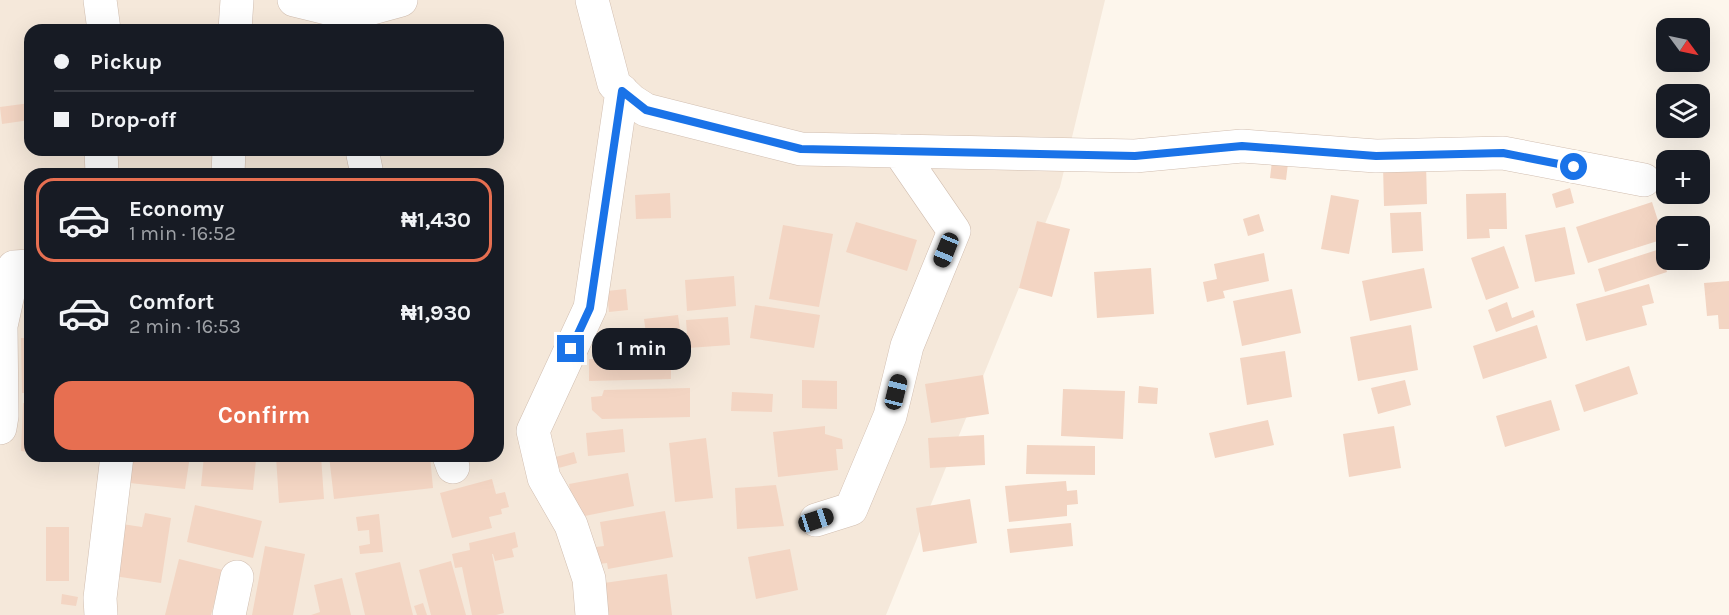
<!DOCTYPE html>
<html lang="en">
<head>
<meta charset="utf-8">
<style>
	body { margin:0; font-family:Karla,sans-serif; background:#242831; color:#f1f3f6; height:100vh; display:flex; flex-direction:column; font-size:22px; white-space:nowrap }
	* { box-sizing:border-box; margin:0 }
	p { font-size:20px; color:#9ea1a6 }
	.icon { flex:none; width:33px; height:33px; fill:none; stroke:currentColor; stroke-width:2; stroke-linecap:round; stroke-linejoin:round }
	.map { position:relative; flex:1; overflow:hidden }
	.panel { position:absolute; left:24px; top:168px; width:480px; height:294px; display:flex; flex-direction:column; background:#171b24; border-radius:18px; box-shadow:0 6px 24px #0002 }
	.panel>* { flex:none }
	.top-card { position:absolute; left:24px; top:24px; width:480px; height:132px; border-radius:18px; box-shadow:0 6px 24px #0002; display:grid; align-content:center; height:132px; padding:0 30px; background:#171b24 }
	.needle { width:39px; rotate:123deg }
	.controls { position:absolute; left:1656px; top:18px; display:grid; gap:12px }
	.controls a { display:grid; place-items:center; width:54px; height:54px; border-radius:12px; background:#171b24; box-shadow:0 6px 24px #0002; font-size:30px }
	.end { position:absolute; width:27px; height:27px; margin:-14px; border:8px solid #1a73e8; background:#fff; box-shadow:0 0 0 3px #fff }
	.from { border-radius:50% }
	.bubble { position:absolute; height:42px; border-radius:18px; background:#171b24; box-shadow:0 6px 24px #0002; font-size:20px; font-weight:700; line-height:42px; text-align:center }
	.car { position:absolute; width:18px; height:36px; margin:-18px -9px; border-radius:8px; box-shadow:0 0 4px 2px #0007; background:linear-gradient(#222 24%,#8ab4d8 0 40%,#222 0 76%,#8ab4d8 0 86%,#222 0) }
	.top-card b { display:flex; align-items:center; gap:21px; height:57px; font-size:22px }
	.top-card b+b { border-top:2px solid #363941 }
	.top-card i { width:15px; height:15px; background:#f1f3f6 }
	ul { padding:10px 0 0; list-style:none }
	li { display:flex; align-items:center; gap:18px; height:84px; margin:0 12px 9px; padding:0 18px; border:3px solid transparent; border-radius:18px }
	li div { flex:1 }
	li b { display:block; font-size:22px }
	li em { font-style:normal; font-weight:700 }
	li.current { border-color:#e76f51 }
	li>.icon { width:54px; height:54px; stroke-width:1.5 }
	.button { display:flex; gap:12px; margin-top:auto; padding:12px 30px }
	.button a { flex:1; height:69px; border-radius:18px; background:#e76f51; color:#fff; font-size:24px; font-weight:700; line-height:69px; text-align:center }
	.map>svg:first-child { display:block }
</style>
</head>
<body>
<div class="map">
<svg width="1729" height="615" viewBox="0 0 1729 615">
	<rect width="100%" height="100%" fill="#fdf6ec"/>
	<path fill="#f5e8da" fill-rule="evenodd" d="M0 0H1105L1060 187 886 615H0ZM30 30H498V150H30ZM30 174H498V456H30Z"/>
	<path fill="#f3d5c3" d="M30 103V120L2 124 0 107Z
		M1272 161 1288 163 1286 180 1270 178Z
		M1426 163 1427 204 1384 206 1383 165Z
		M1570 188 1574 203 1556 208 1552 194Z
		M670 193 671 218 636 219 635 195Z
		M1506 193 1507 229H1489L1490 238 1467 239 1466 194Z
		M1331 195 1359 200 1349 254 1321 249Z
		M1652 202 1664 239 1588 263 1576 227Z
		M1421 212 1423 251 1392 253 1390 213Z
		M1259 214 1264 231 1248 236 1243 219Z
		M1037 221 1070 229 1052 297 1019 288Z
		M856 222 917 240 907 271 846 252Z
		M783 225 833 234 819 307 769 299Z
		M1565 227 1575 274 1535 282 1525 235Z
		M1504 246 1519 288 1486 300 1471 258Z
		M1660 249 1667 272 1605 292 1598 269Z
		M1264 253 1269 281 1223 291 1225 298 1207 302 1203 282 1217 279 1214 264Z
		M1151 268 1154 314 1097 318 1094 272Z
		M1424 268 1432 308 1370 321 1362 281Z
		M734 276 736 306 687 311 685 280Z
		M1729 281V329H1719L1718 315 1707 316 1704 283Z
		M1649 284 1654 303 1642 306 1647 325 1586 341 1576 304Z
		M26 285H30V327H26Z
		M626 289 628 310 609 312 607 291Z
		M1292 289 1301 333 1242 346 1233 301Z
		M1507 302 1512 318 1533 310 1535 317 1496 332 1488 310Z
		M755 305 820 315 814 348 750 338Z
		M678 315 682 344 648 348 644 319Z
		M728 317 730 345 688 348 686 320Z
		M1411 325 1418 370 1358 381 1350 337Z
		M1537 325 1547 358 1483 379 1473 346Z
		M21 338H30V393H22Z
		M1285 351 1292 397 1247 405 1240 358Z
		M671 357V379L589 381V359Z
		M1629 366 1638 394 1584 412 1575 385Z
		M983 375 989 414 931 423 925 384Z
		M802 380 837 381V409L802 408Z
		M1405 380 1411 405 1378 414 1371 388Z
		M1139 386 1158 388 1157 404 1138 403Z
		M690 388V417L602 419 592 410 591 397 602 396 604 390Z
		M1063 389 1125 391 1123 439 1061 436Z
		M732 392 773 394 772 412 731 411Z
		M1551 400 1560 430 1505 447 1496 416Z
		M23 403 30 404V452L21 451Z
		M1268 420 1274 445 1215 458 1209 433Z
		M825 426V434L842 439 843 449H836L838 470 778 477 773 432Z
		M1394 426 1401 468 1349 477 1343 434Z
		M623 429 625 452 588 456 586 433Z
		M984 435 985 465 930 468 928 438Z
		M706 438 713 498 675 502 669 443Z
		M1027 445 1095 446V475L1026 474Z
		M574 452 577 463 555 469 552 458Z
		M63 456H88L87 462 62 461Z
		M134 456H190L185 489 130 483Z
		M204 456H247V459L256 460 253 490 201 486Z
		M276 456H321L324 499 279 503Z
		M329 456H430L433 488 334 499Z
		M628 473 634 506 575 518 569 484Z
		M492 479 496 494 505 492 509 507 501 509 502 514 489 517 492 528 452 538 440 493Z
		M1066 481 1067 491 1077 490 1078 504 1067 505V516L1009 522 1005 486Z
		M776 485 784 526 737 529 735 488Z
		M970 499 977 543 923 552 916 508Z
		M195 505 262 521 253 558 187 542Z
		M665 511 673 557 608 569 607 563 599 564 596 547 604 546 600 522Z
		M145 513 171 518 161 583 114 576 122 524 142 527Z
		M379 514 383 552 360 554 359 546 370 544 369 530 358 531 356 517Z
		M1071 523 1073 546 1010 553 1007 529Z
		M46 527H69V581H46Z
		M515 532 518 547 512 549 514 557 495 561 493 554H492L504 613 496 615H472L462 567 455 568 452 554 470 550 469 543Z
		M265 546 305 554 293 615H252Z
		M790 549 798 590 756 599 748 557Z
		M179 559 223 570 211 615H165Z
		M451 561 466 615H431L419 570Z
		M400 562 413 615H365L355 573Z
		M667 574 672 615H608L604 583Z
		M342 578 351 615H311L320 612 314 585Z
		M62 594 78 597 76 606 61 604Z
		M423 603 427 615H417L414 606Z"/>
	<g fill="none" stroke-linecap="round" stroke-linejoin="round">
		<defs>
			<path id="minor" d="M100 0 104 30
				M294 0 339 11H361L401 0
				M592 0 614 84 632 101 646 110 801 149 1135 156 1242 146 1376 156 1503 153 1644 180
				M235 30 237 0
				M101 150 102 174
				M362 150 367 174
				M228 174 229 150
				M0 428 2 416 1 326 14 267 30 266
				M449 456 453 467
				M816 520 851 509 890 416 907 346 954 231 899 151
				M101 615 100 598 117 456
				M229 615 237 577
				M592 615 589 579 571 525 544 478 533 431 590 308 622 91"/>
		</defs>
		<use href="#minor" stroke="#d1beb0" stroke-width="34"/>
		<use href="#minor" stroke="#fff" stroke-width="33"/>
	</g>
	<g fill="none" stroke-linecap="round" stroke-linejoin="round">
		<path stroke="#1a73e8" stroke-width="8" d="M571 349 590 308 622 91 646 110 801 149 1135 156 1242 146 1376 156 1503 153 1574 167"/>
	</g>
</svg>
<div class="controls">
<a><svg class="needle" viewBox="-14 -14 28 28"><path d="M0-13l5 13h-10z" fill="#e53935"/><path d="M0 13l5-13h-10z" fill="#9ea1a6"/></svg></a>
<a><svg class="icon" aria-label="layers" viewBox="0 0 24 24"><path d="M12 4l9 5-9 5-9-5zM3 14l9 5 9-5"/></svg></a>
<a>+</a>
<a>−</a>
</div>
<i class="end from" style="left:1574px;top:167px"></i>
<i class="end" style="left:571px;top:349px"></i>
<div class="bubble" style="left:592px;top:328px;width:99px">1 min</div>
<i class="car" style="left:946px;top:250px;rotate:202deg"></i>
<i class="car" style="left:896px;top:392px;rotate:14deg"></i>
<i class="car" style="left:816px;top:520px;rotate:72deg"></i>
<div class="top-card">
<b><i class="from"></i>Pickup</b>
<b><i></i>Drop-off</b>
</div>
<section class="panel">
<ul>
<li class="current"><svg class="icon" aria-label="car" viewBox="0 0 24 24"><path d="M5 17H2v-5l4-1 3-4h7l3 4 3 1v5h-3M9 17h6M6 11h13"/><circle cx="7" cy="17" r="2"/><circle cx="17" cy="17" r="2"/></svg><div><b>Economy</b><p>1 min · 16:52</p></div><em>₦1,430</em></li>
<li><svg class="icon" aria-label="car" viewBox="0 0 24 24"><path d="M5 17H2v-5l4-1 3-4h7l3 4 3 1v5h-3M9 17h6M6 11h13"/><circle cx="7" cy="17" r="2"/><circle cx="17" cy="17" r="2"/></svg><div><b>Comfort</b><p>2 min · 16:53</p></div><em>₦1,930</em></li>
</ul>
<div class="button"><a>Confirm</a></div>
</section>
</div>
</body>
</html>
